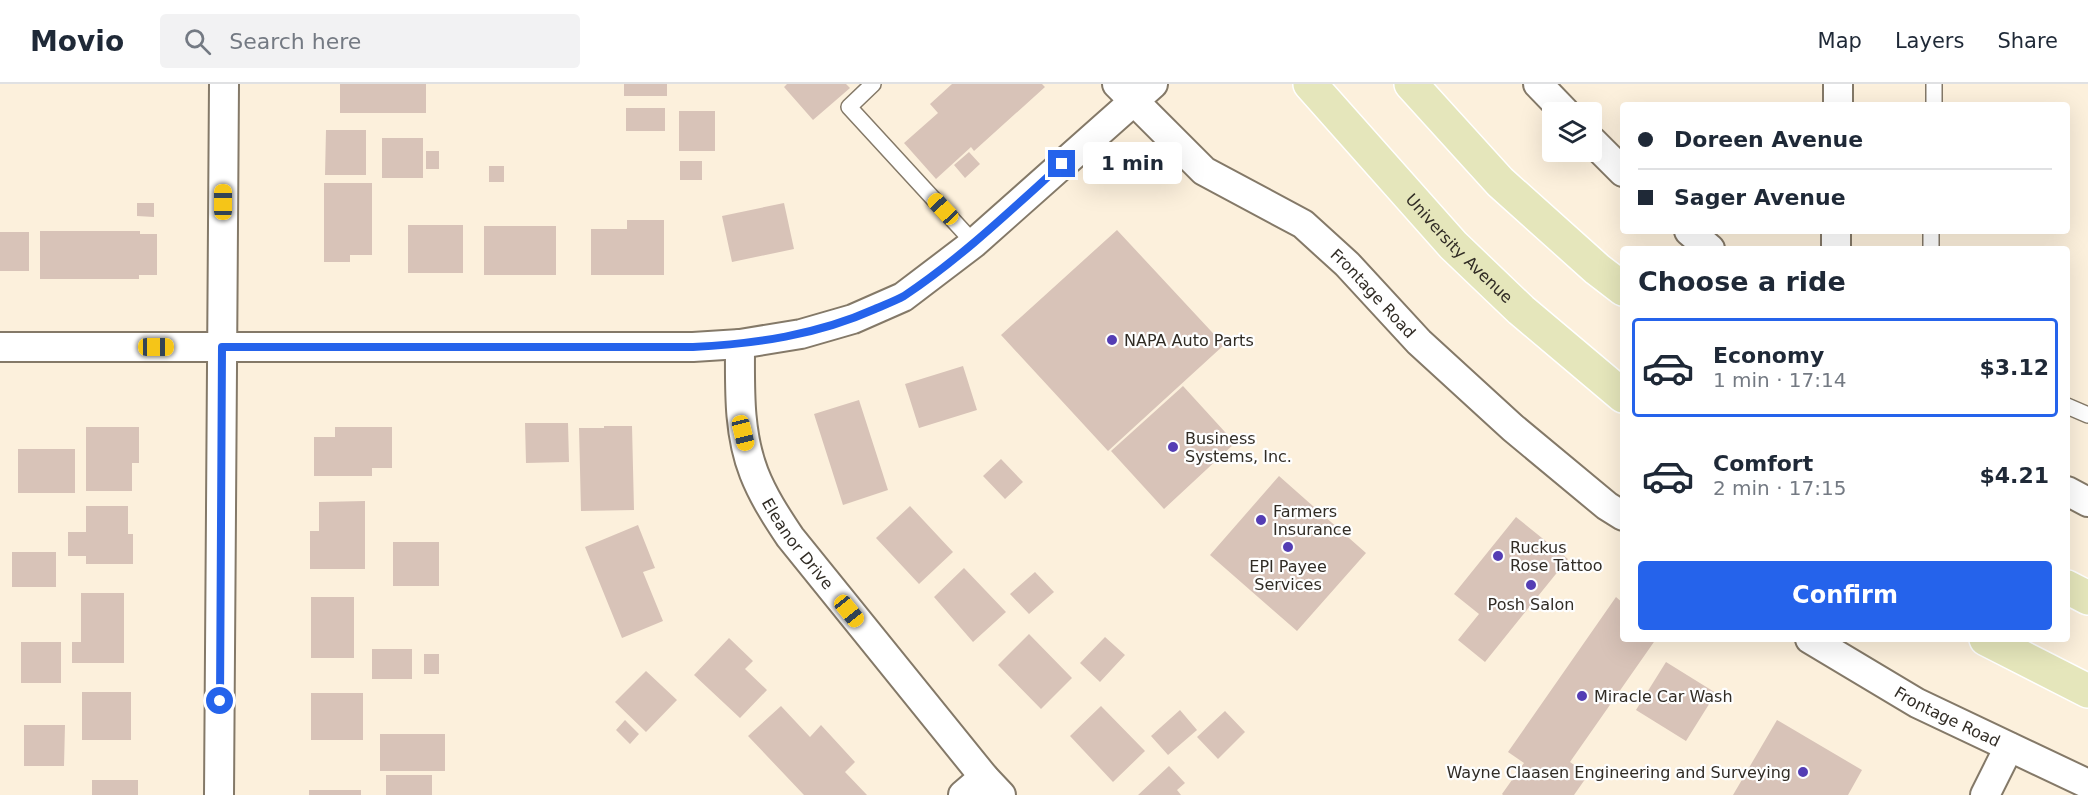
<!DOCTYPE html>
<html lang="en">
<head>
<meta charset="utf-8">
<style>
	body { margin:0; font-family:"DejaVu Sans",sans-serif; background:#f2f2f3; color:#1f2937; height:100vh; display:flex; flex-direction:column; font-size:22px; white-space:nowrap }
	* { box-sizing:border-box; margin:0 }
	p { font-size:20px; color:#747a83 }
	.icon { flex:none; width:33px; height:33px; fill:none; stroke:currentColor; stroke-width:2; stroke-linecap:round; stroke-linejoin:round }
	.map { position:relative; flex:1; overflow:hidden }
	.sheet { position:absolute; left:1620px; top:162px; width:450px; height:396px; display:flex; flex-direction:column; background:#fff; border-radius:6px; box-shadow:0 6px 24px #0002 }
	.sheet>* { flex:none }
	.guide { position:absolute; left:1620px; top:18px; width:450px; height:132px; border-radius:6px; box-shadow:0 6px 24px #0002; display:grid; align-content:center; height:132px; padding:0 18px; background:#fff }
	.buttons { position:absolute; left:1542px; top:18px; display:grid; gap:12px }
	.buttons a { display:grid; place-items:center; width:60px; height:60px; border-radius:6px; background:#fff; box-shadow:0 6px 24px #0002; font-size:30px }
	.end { position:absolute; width:27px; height:27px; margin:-14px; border:8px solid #2563eb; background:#fff; box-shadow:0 0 0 3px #fff }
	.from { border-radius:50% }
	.bubble { position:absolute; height:42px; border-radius:6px; background:#fff; box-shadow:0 6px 24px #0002; font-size:20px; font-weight:700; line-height:42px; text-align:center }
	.car { position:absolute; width:18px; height:36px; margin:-18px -9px; border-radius:8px; box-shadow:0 0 4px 2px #0007; background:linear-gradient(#f5c518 24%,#345 0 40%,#f5c518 0 76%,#345 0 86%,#f5c518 0) }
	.guide b { display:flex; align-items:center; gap:21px; height:57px; font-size:22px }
	.guide b+b { border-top:2px solid #e0e1e3 }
	.guide i { width:15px; height:15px; background:#1f2937 }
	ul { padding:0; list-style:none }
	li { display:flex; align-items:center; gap:18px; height:99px; margin:0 12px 9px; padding:0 6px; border:3px solid transparent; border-radius:6px }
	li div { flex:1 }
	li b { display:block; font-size:22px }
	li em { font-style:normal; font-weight:700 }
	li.selected { border-color:#2563eb }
	li>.icon { width:54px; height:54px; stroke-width:1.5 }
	h2 { padding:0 18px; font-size:27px; line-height:72px }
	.action { display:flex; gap:12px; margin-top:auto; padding:12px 18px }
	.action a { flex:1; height:69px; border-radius:6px; background:#2563eb; color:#fff; font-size:24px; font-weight:700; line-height:69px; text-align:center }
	header { display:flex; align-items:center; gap:36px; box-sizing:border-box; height:84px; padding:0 30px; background:#fff; border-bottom:2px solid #e0e1e3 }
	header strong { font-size:28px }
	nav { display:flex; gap:33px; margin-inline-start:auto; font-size:21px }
	.search { width:420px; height:54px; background:#f2f2f3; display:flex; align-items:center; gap:15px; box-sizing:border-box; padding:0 21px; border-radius:6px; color:#747a83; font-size:22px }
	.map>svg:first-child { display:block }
</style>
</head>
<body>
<header>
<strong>Movio</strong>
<div class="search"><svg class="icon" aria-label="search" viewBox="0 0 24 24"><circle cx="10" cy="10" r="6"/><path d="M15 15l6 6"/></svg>Search here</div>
<nav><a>Map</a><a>Layers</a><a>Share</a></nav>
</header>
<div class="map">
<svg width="2088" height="711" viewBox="0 0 2088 711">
	<rect width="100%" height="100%" fill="#fcf0dc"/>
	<path fill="#d8c3b8" d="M340 0H426V29H340Z
		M624 0H667V12H624Z
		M787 0H846L850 4 813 36 784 3Z
		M952 0H1042L1045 3 974 67 971 63 936 95 904 59 938 29 930 20Z
		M626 24H665V47H626Z
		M679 27H715V67H679Z
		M326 46H366V91H325Z
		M382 54H423V94H382Z
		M426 67H439V85H426Z
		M969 68 980 80 965 94 954 81Z
		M680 77H702V96H680Z
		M489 82H504V98H489Z
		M324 99H372V171H350V178H324Z
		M137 119H154V133L137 132Z
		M784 119 794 165 732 178 722 132Z
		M627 136H664V191H591V145H627Z
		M408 141H463V189H408Z
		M484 142H556V191H484Z
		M1117 146 1224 261 1108 367 1001 251Z
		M40 147H140V150H157V191H139V195H40Z
		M0 148H29V187H0Z
		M963 282 977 326 919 344 905 300Z
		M1183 302 1235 359 1164 425 1111 367Z
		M859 316 888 406 843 421 814 330Z
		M525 339H568L569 378 526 379Z
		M604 342H632L634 426 581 427 579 344H604Z
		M86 343H139V379H132V407H86Z
		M335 343H392V384H372V392H314V353H335Z
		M18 365H75V409H18Z
		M1001 375 1023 398 1005 415 983 392Z
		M1279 392 1366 469 1297 547 1210 471Z
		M365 417V485H310V447H319V418Z
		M86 422H128V450H133V480H86V472H68V448H86Z
		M910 422 953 468 919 500 876 454Z
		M1516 433 1568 475 1485 578 1458 556 1479 530 1454 510Z
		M638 441 655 484 643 488 663 537 622 554 585 463Z
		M393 458H439V502H393Z
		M12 468H56V503H12Z
		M964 484 1006 528 973 558 934 513Z
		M1035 488 1054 508 1029 530 1010 510Z
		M81 509H124V579H72V558H81Z
		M311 513H354V574H311Z
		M1616 513 1623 519V555H1656L1570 678 1588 691 1574 711H1503L1502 710 1524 679 1508 668Z
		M1029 550 1072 594 1041 625 998 581Z
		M1105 553 1125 571 1100 598 1080 579Z
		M729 554 753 577 745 585 767 606 740 634 694 591Z
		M21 558H61V599H21Z
		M372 565H412V595H372Z
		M424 570H439V590H424Z
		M1666 578 1716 609 1686 657 1636 626Z
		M646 587 677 616 646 648 615 618Z
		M82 608H131V656H82Z
		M311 609H363V656H311Z
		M781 622 810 653 821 641 855 678 845 688 867 711H804L748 652Z
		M1101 622 1145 667 1113 698 1070 652Z
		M1180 626 1197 646 1168 671 1151 652Z
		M1225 627 1245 648 1218 675 1197 653Z
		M625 636 639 650 630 660 616 646Z
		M1777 636 1862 686 1848 711H1733Z
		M24 641H65L64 682H24Z
		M380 650H445V687H380Z
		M1169 682 1185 699 1177 706 1181 711H1138Z
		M386 691H432V711H386Z
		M92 696H138V711H92Z
		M309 706H361V711H309Z"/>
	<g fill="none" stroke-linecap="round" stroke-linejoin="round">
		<defs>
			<path id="lane" d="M873 0 849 23 974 159
				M1934 21V0
				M1931 165V147
				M2067 322 2088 331"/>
			<g id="street">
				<path id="s1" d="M1117 0 1204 87 1303 140 1347 180 1419 258 1513 344 1607 422 1623 432"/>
				<path d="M1538 0 1565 28"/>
				<path d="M1838 21V0"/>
				<path d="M1592 57 1623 88"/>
				<path d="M1689 147 1710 165"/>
				<path d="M1836 165V147"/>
				<path id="s2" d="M740 260C740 303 738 348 754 389 763 412 776 432 790 453L984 693 1001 711"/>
				<path d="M0 263H693L740 260 801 250 853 235 903 213 974 159 1153 0"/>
				<path d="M2067 407 2088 418"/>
				<path id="s3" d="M1810 555 1917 619 2088 700"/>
				<path d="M219 711 224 0"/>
				<path d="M963 711 984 693"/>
				<path d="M1985 711 2009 663"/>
			</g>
			<g id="primary">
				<path id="s4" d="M1310 0 1453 161 1521 226 1623 312"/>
				<path d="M1411 0 1500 98 1597 185 1623 205"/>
				<path d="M2067 503 2088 514"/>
				<path d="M1986 555 2088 607"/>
			</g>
		</defs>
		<use href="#lane" stroke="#847968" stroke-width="18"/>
		<use href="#street" stroke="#847968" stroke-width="32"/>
		<use href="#primary" stroke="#fff" stroke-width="36"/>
		<use href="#lane" stroke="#fff" stroke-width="15"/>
		<use href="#street" stroke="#fff" stroke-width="28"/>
		<use href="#primary" stroke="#e5e6bb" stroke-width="33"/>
	</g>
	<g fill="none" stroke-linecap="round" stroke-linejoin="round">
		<path stroke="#2563eb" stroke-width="8" d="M220 617 222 263H693C755 260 817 251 875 225 884 221 895 217 904 212 961 174 1011 126 1062 80"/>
	</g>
	<g fill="#543db4" stroke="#fefefe" stroke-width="2">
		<circle cx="1112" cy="256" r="6"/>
		<circle cx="1173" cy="363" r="6"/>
		<circle cx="1261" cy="436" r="6"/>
		<circle cx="1288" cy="463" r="6"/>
		<circle cx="1498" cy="472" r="6"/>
		<circle cx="1531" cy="501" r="6"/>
		<circle cx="1582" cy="612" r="6"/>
		<circle cx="1803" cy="688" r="6"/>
	</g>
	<g text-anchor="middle" stroke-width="4.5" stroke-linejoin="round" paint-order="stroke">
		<g font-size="16" fill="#312c25" stroke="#fefefe">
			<text dy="6" stroke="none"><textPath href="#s4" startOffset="222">University Avenue</textPath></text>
			<text dy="6" stroke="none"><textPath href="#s1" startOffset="334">Frontage Road</textPath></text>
			<text dy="6" stroke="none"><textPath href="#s2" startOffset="214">Eleanor Drive</textPath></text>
			<text dy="6" stroke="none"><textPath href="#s3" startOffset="158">Frontage Road</textPath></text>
		</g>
		<g font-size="16" fill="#312c25" stroke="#fefefe" text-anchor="start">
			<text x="1124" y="262">NAPA Auto Parts</text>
			<text x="1185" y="360">Business<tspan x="1185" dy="18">Systems, Inc.</tspan></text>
			<text x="1273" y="433">Farmers<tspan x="1273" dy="18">Insurance</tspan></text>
			<text x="1510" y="469">Ruckus<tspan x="1510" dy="18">Rose Tattoo</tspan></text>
			<text x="1288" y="488" text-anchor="middle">EPI Payee<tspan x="1288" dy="18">Services</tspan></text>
			<text x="1531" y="526" text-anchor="middle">Posh Salon</text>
			<text x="1594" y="618">Miracle Car Wash</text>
			<text x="1791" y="694" text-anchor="end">Wayne Claasen Engineering and Surveying</text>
		</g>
	</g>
</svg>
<div class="buttons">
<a><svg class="icon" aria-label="layers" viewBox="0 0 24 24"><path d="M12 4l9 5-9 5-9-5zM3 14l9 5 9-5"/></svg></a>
</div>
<i class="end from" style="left:220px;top:617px"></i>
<i class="end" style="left:1062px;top:80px"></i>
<div class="bubble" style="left:1083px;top:58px;width:99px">1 min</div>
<i class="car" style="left:223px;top:118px;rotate:0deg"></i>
<i class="car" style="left:943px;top:125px;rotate:317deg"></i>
<i class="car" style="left:156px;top:263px;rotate:90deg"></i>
<i class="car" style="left:743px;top:349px;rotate:166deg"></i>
<i class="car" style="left:849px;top:527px;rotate:141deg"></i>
<div class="guide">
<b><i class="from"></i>Doreen Avenue</b>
<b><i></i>Sager Avenue</b>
</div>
<section class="sheet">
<h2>Choose a ride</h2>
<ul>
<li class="selected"><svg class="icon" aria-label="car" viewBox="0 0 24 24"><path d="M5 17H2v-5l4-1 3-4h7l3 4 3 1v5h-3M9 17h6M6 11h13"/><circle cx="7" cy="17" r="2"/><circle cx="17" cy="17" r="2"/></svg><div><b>Economy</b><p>1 min · 17:14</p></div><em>$3.12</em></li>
<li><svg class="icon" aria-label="car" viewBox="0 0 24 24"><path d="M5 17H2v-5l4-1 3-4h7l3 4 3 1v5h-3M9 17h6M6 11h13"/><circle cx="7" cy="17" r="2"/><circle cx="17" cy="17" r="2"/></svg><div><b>Comfort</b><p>2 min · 17:15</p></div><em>$4.21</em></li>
</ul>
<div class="action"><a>Confirm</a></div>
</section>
</div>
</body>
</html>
